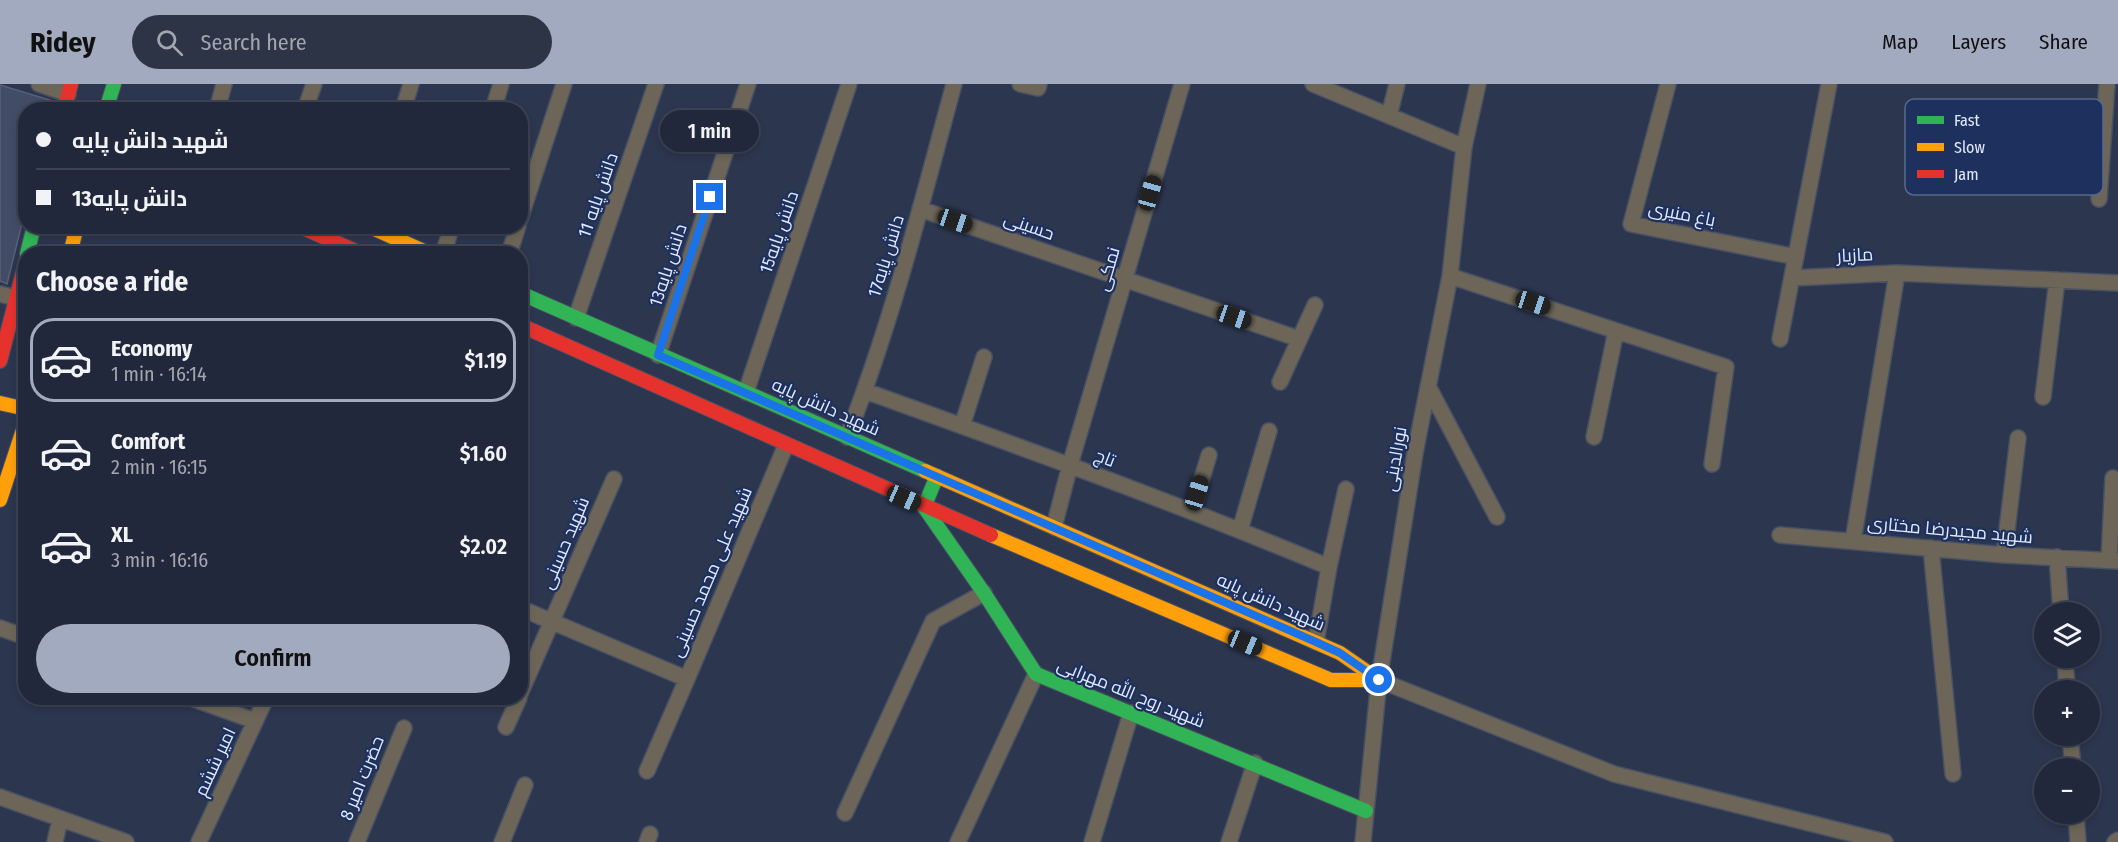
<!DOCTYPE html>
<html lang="en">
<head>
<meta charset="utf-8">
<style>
	body { margin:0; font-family:"Fira Sans Condensed",Cairo,sans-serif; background:#2d3446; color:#f1f3f6; height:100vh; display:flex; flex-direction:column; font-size:22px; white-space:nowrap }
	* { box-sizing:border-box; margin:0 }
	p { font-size:20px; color:#a2a6af }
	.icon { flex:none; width:33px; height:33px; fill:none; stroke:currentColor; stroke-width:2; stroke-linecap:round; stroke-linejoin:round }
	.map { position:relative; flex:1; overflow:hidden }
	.details { position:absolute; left:18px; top:162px; width:510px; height:459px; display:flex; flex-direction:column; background:#21283b; border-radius:24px; box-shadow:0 3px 9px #0003,0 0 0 2px #3e4455 }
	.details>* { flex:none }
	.banner { position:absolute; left:18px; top:18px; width:510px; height:132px; border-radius:24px; box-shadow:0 3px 9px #0003,0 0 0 2px #3e4455; display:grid; align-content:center; height:132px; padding:0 18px; background:#21283b }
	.tools { position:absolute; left:2034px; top:518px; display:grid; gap:12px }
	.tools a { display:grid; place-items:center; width:66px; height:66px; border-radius:50%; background:#21283b; box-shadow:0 3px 9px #0003,0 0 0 2px #3e4455; font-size:30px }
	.end { position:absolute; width:27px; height:27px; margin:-14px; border:8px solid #1a73e8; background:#fff; box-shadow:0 0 0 3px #fff }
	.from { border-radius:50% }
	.bubble { position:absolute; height:42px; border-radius:21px; background:#21283b; box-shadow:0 3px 9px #0003,0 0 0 2px #3e4455; font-size:20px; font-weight:600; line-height:42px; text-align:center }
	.car { position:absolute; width:18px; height:36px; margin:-18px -9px; border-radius:8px; box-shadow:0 0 4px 2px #0007; background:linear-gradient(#222 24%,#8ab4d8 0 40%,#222 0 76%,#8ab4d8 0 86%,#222 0) }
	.banner b { display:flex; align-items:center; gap:21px; height:57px; font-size:22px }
	.banner b+b { border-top:2px solid #3e4455 }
	.banner i { width:15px; height:15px; background:#f1f3f6 }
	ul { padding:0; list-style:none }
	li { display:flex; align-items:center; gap:18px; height:84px; margin:0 12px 9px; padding:0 6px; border:3px solid transparent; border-radius:24px }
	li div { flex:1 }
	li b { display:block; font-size:22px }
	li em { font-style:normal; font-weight:600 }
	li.current { border-color:#a1aabf }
	li>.icon { width:54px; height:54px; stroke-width:1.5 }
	h2 { padding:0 18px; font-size:27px; line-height:72px }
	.primary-button { display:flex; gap:12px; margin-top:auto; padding:12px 18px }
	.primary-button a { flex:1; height:69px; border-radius:36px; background:#a1aabf; color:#111; font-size:24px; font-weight:600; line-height:69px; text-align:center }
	header { display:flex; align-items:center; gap:36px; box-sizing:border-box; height:84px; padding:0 30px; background:#a1aabf; color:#111 }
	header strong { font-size:28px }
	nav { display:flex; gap:33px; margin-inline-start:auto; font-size:21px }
	.search { width:420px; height:54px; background:#2d3446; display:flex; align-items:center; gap:15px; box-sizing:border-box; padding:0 21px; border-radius:33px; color:#a2a6af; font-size:22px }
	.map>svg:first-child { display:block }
</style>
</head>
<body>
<header>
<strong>Ridey</strong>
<div class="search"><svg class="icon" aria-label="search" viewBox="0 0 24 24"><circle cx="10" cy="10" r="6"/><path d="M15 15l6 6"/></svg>Search here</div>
<nav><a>Map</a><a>Layers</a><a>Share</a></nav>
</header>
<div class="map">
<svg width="2118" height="758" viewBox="0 0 2118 758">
	<rect width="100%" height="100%" fill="#2c364f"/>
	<path fill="#424c67" stroke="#576075" stroke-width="1.5" d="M0 1 53 17 52 26H26V133L22 139 7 200 0 197Z"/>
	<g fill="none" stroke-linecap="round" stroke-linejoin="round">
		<defs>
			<path id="street" d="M39 0 68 10
				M1020 0 1038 4 1039 0
				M1313 0 1464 63
				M1668 0 1631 140 1796 173
				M217 26 224 0
				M305 26 314 0
				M403 26 411 0
				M493 26 501 0
				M1389 32 1397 0
				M2099 115 2107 0
				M920 125 1299 255
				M520 135 564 0
				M443 170 452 142
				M509 170 518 142
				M1450 192 1726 283 1712 380
				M1792 194 1897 189 2118 199
				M0 210 16 214
				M576 234 656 0
				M1780 255 1829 0
				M658 271 748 0
				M1280 298 1315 221
				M1428 302 1497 433
				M865 307C1021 363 1176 419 1329 483
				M746 308 849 0
				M2043 313 2057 196
				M962 342 984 273
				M847 353C892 238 922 118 954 0
				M1594 353 1616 247
				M1192 427 1209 371
				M1054 443 1070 381 1182 0
				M1240 446 1269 347
				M1780 451 2004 471 2118 477
				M1853 457 1897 189
				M1931 464 1953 690
				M2004 471 2018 354
				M2057 473 2061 528
				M2109 476 2113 394
				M520 524 687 595 786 361
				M0 544 26 553
				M1316 558 1329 483 1346 405
				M2065 573 2067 606
				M1379 596 1614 690 1885 758
				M520 610 614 395
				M191 614 255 637
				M506 643 519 614
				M2070 651 2073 684
				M647 687 687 595
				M0 713 126 758
				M845 729 933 537 984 509
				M2076 729 2078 758
				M55 758 60 735
				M199 758 266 614
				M357 758 404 644
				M502 758 525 701
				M647 758 650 750
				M958 758 1036 590
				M1092 758 1131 629
				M1229 758 1255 679
				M1363 758 1379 596 1415 369 1450 192 1464 63 1478 0
				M2115 758 2118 756"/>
			<path id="fast" d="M106 26 114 0
				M27 170 34 142
				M520 209 925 387
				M937 392 924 423 984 509 1036 590 1366 727"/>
			<path id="slow" d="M368 142 430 170
				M70 170 77 142
				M0 319 26 325
				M925 387 1340 569 1379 596
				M0 416 26 337
				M991 451 1331 596H1379"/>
			<path id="jam" d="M64 26 71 0
				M299 142 362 170
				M520 241 991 451
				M0 277 26 177"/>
		</defs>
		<use href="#street" stroke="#485164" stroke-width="18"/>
		<use href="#fast" stroke="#485164" stroke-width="16"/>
		<use href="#slow" stroke="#485164" stroke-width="16"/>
		<use href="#jam" stroke="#485164" stroke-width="16"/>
		<use href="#street" stroke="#6d6658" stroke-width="15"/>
		<use href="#fast" stroke="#30b455" stroke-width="14"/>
		<use href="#slow" stroke="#ff9f0a" stroke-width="14"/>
		<use href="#jam" stroke="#e5322d" stroke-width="14"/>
	</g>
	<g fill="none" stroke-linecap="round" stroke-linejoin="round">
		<path stroke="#1a73e8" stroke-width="8" d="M710 113 658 271 1316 558 1340 569 1379 596"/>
	</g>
	<g text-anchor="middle" stroke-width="4.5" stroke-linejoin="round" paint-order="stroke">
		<g font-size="18" fill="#e0e9fb" stroke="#1d305e">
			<text transform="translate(598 111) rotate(-71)" y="6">دانش پایه 11</text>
			<text transform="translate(1682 130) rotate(11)" y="6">باغ منیری</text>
			<text transform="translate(1029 142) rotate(19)" y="6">حسینی</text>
			<text transform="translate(779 148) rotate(-71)" y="6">دانش پایه15</text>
			<text transform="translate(1855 171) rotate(-3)" y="6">مازیار</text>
			<text transform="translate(886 172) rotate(-73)" y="6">دانش پایه17</text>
			<text transform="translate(668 181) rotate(-72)" y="6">دانش پایه13</text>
			<text transform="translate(1108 185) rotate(-74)" y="6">نمکی</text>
			<text transform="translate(826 323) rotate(24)" y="6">شهید دانش پایه</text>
			<text transform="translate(1105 374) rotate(21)" y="6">تاچ</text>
			<text transform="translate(1395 375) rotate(-80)" y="6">نورالدینی</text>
			<text transform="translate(1950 446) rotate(5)" y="6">شهید مجیدرضا مختاری</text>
			<text transform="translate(565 459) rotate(-67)" y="6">شهید حسینی</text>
			<text transform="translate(711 488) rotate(-67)" y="6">شهید علی محمد حسینی</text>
			<text transform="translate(1271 518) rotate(24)" y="6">شهید دانش پایه</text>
			<text transform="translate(1131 609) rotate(22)" y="6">شهید روح الله مهرابی</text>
			<text transform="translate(215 678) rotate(-65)" y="6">امیر ششم</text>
			<text transform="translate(362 694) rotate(-68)" y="6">حضرت امیر 8</text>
		</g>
	</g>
	<rect x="1905" y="15" width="198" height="96" rx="9" fill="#1d305e" stroke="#58688d" stroke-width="1.5"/>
	<rect x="1917" y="32" width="27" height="8" fill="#30b455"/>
	<rect x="1917" y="59" width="27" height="8" fill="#ff9f0a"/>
	<rect x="1917" y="86" width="27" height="8" fill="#e5322d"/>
	<g font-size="16" fill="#e0e9fb">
		<text x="1954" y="42">Fast</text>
		<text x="1954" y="69">Slow</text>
		<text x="1954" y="96">Jam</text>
	</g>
</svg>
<div class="tools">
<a><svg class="icon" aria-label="layers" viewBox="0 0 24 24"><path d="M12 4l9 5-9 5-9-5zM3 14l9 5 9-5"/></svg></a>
<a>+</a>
<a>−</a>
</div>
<i class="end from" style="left:1379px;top:596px"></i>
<i class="end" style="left:710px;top:113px"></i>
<div class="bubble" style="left:660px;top:26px;width:99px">1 min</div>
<i class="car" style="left:1150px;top:109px;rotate:16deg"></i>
<i class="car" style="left:955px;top:137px;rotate:109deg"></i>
<i class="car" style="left:1533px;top:219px;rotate:108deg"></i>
<i class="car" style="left:1234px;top:233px;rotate:109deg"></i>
<i class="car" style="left:1197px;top:409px;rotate:17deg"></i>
<i class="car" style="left:904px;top:414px;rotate:114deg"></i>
<i class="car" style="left:1245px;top:559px;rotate:113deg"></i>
<div class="banner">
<b><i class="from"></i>شهید دانش پایه</b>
<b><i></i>دانش پایه13</b>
</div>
<section class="details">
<h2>Choose a ride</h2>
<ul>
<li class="current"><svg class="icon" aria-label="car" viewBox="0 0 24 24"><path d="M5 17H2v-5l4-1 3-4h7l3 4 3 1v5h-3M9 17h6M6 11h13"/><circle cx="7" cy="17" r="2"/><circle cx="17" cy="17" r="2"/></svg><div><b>Economy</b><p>1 min · 16:14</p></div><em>$1.19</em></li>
<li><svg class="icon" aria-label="car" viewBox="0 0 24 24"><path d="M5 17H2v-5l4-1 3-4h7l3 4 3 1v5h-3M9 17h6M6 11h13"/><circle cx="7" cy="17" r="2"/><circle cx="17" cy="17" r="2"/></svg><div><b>Comfort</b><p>2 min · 16:15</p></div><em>$1.60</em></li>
<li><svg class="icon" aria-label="car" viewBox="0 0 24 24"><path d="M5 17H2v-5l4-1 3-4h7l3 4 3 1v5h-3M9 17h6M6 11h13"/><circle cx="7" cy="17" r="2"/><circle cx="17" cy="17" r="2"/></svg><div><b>XL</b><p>3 min · 16:16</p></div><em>$2.02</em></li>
</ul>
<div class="primary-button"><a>Confirm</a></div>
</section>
</div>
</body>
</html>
